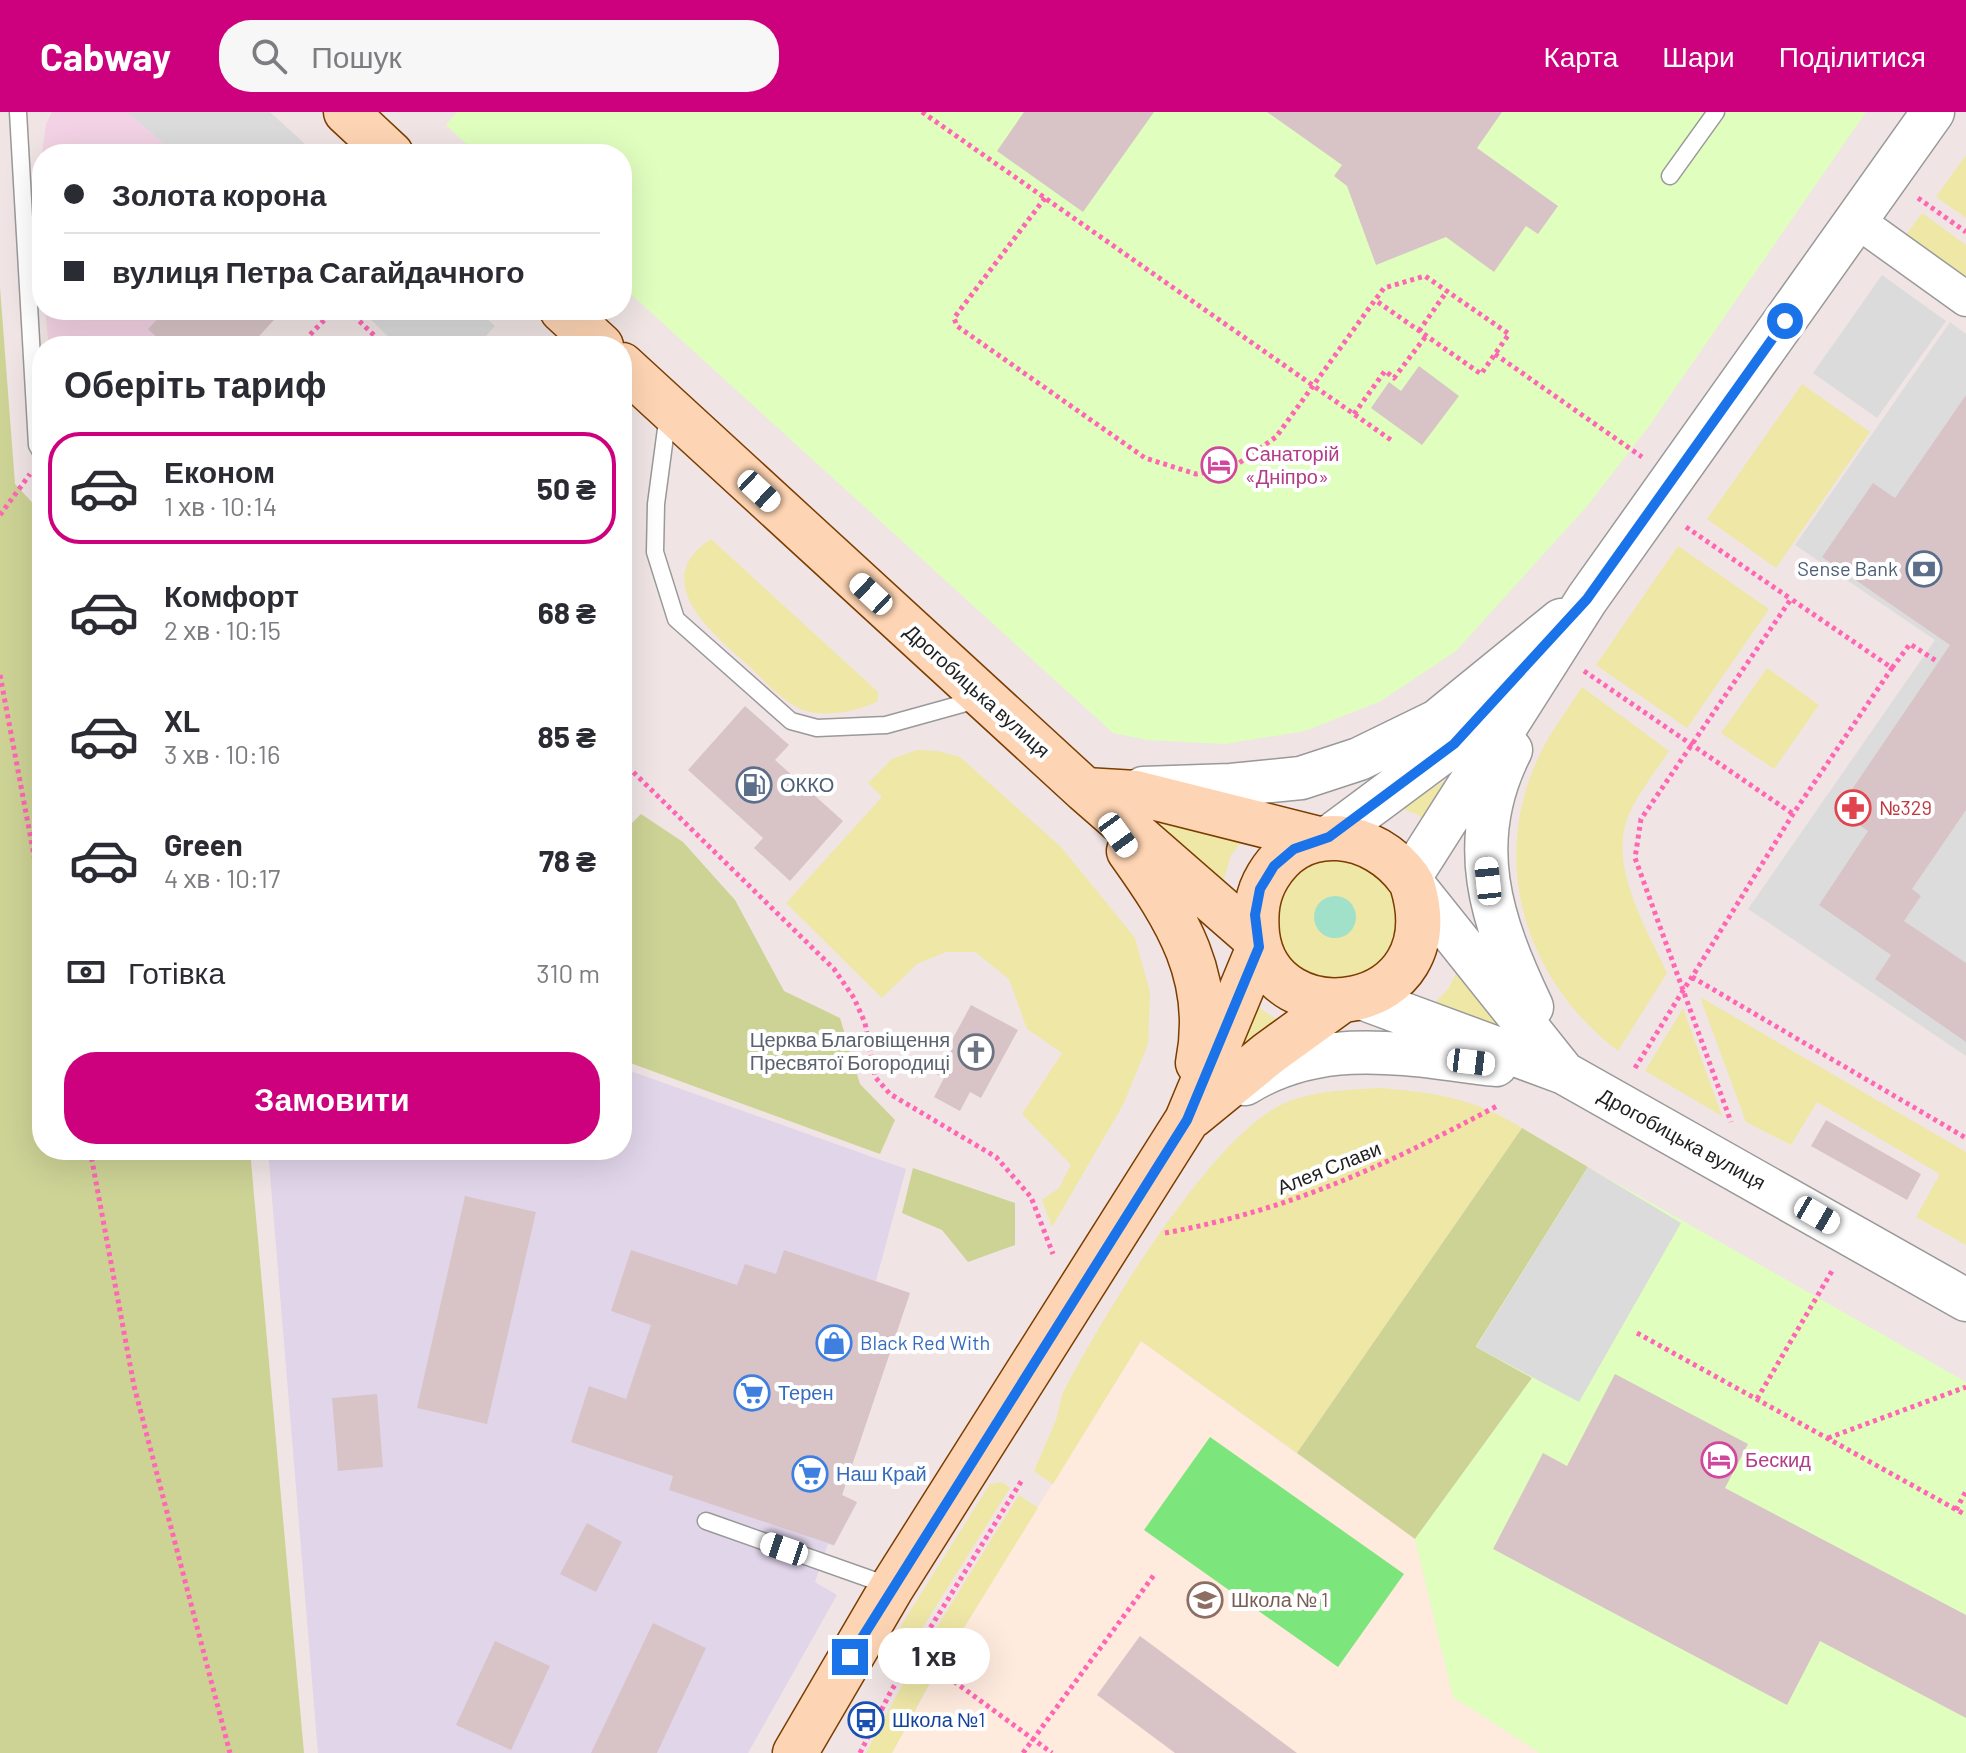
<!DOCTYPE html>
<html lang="uk">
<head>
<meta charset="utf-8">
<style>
	body { margin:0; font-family:Barlow,sans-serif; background:#f7f7f7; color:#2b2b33; height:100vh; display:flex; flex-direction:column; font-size:30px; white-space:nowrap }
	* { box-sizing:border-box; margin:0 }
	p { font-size:26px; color:#7c7c81 }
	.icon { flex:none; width:44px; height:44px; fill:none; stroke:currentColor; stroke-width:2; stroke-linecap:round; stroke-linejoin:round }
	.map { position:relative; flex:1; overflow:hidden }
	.sheet { position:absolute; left:32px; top:224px; width:600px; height:824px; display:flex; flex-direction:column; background:#fff; border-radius:32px; box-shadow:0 8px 32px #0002 }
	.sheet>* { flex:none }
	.hud { position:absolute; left:32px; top:32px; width:600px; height:176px; border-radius:32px; box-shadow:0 8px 32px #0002; display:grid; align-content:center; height:176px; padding:0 32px; background:#fff }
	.end { position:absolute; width:36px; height:36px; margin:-18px; border:10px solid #1a73e8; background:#fff; box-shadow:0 0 0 4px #fff }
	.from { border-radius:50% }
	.bubble { position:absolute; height:56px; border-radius:28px; background:#fff; box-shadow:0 8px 32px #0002; font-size:26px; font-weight:700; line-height:56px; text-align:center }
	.car { position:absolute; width:24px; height:48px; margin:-24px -12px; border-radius:10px; box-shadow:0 0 6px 2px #0007; background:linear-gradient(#fff 24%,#345 0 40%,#fff 0 76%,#345 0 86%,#fff 0) }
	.hud b { display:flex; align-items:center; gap:28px; height:76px; font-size:30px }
	.hud b+b { border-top:2px solid #e1e1e2 }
	.hud i { width:20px; height:20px; background:#2b2b33 }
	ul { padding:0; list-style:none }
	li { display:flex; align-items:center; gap:24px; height:112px; margin:0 16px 12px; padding:0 16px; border:4px solid transparent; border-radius:32px }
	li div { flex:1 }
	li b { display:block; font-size:30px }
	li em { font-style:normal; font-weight:700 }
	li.current { border-color:#cd007d }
	li>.icon { width:72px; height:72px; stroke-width:1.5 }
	h2 { padding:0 32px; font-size:36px; line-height:96px }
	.pay { display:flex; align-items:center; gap:20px; height:88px; padding:0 32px; font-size:30px }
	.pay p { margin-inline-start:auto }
	.primary-button { display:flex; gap:16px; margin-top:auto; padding:16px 32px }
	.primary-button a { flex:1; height:92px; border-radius:32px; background:#cd007d; color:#fff; font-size:32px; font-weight:700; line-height:92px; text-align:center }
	header { display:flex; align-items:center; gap:48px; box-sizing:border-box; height:112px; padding:0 40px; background:#cd007d; color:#fff }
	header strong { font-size:38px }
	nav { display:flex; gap:44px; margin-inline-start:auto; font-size:28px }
	.search { width:560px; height:72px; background:#f7f7f7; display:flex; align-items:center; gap:20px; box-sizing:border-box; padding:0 28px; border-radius:32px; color:#7c7c81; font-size:30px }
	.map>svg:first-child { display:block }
</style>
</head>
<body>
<header>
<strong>Cabway</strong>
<div class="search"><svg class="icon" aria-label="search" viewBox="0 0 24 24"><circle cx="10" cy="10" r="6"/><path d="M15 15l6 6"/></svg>Пошук</div>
<nav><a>Карта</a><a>Шари</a><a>Поділитися</a></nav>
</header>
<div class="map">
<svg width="1966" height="1641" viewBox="0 0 1966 1641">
	<rect width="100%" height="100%" fill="#f0e5e4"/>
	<path fill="#dddcdc" d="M1950 210 1966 222V944L1748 797 1935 528 1795 433Z"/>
	<path fill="#f2d2e4" d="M52 0H127L175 42H42L46 12Z
		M42 42V133L36 69Z
		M45 198H283L254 229 256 234H49Z"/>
	<path fill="#e1d5ea" d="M622 956 906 1057 876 1169 910 1181 842 1383 857 1391 834 1434 828 1432 815 1470 837 1483 748 1641H318L268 1038H622Z"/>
	<path fill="#ffebde" d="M1141 1229 1415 1427 1453 1585 1540 1641H892L943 1548Z"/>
	<path fill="#eee7a6" d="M1966 43V106L1936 85Z
		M1922 101 1966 133V175L1902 128Z
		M1802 272 1870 320 1776 456 1707 407Z
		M711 427 878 580V589C861 599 825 605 806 599 784 592 765 569 748 553 713 522 647 469 711 427Z
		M1678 434 1769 497 1687 616 1596 553Z
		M1767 556 1819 593 1774 657 1721 621Z
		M1582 575 1669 639C1656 659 1639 680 1629 702 1607 753 1646 815 1667 861L1618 939C1524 867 1487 747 1542 638 1553 616 1569 596 1582 575Z
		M917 638 938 639 960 645 1061 735 1135 826 1150 880 1148 932 1123 993 1052 1115 1042 1088 1059 1076 1071 1053 1022 1002 1062 941 1027 917 1009 867 975 840H946L917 852 882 886 786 791 882 685 868 671 892 647Z
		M1449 666 1430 719 1419 703 1400 696Z
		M1144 695 1251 719 1231 743 1222 774Z
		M1276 807a60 60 0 1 1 120 0a60 60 0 1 1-120 0Z
		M1461 852 1511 925 1427 899 1448 877Z
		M1251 883 1262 898 1278 908 1232 940Z
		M1700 885 1966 1040V1133L1916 1105 1940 1062 1817 990 1791 1033 1746 1010Z
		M1683 896 1722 1004 1645 959Z
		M1381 976C1438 981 1473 986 1522 1016L1297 1341 1141 1229 1053 1372 1034 1359C1041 1342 1049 1325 1056 1308 1059 1299 1060 1288 1064 1279 1101 1207 1212 1022 1285 991 1316 978 1347 978 1381 976Z
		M1002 1370 1010 1376 891 1566 884 1562 890 1535 897 1520 990 1372Z
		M1019 1383 1038 1396 941 1553 922 1539Z
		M915 1549 934 1563 892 1641H866Z"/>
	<path fill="#cdd395" d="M0 175 15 372 42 401V1038H250L304 1641H0Z
		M641 702 683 730 735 788 784 879 840 906 860 972 895 1008 880 1042 622 948V721Z
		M1522 1016 1588 1055 1476 1234 1533 1265 1415 1427 1297 1341Z
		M913 1056 1015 1091V1133L968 1150 942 1118 902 1101Z"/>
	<path fill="#e0febe" d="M457 0H1866L1649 314 1588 393 1456 539 1381 589 1305 619 1225 632 1147 628 1113 621 622 174V42H477L446 13Z
		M1588 1055 1966 1270V1641H1540L1453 1585 1415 1427 1532 1266 1476 1235Z"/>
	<path fill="#7ce57c" d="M1210 1325 1404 1462 1338 1555 1144 1418Z"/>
	<path fill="#dbdbdb" d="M127 0H270L316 42H175Z
		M1882 163 1946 209 1877 306 1813 261Z
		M361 198H477L495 214 477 234H398Z
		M1588 1055 1681 1111 1579 1290 1476 1235Z"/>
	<path fill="#a1e1c9" d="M1314 805a21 21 0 1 1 42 0a21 21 0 1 1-42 0Z"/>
	<path fill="#d8c4c7" d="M1024 0H1154L1083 100 997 39Z
		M1267 0H1502L1477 36 1558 94 1538 122 1526 114 1494 160 1446 125 1376 153 1347 74 1334 64 1342 53Z
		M166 198H283L250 234H166L148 217Z
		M1419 254 1459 284 1422 333 1371 296 1389 270 1401 279Z
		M1966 283V698L1912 777 1921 784 1904 809 1966 851V930L1875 867 1891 843 1819 793 1868 719 1838 698 1950 533 1822 445 1873 371 1895 386Z
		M745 594 789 633 775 648 843 709 790 769 754 736 763 726 688 658Z
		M971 893 1018 918 981 986 970 980 960 999 934 985 944 966 934 961Z
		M1826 1008 1921 1062 1907 1088 1811 1034Z
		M465 1084 536 1100 487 1312 417 1296Z
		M631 1138 737 1173 745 1152 776 1162 784 1138 910 1181 842 1383 857 1390 834 1433 669 1378 673 1364 571 1330 589 1274 626 1287 651 1213 611 1199Z
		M1615 1262 1748 1332 1725 1376 1966 1503V1606L1820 1529 1787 1593 1493 1437 1543 1341 1567 1354Z
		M377 1282 383 1355 338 1359 332 1286Z
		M587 1411 622 1430 596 1480 560 1462Z
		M653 1511 706 1536 657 1641H591Z
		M1140 1524 1297 1641H1175L1097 1583Z
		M495 1529 550 1554 511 1638 456 1613Z"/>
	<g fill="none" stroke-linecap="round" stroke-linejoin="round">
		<defs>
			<path id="service" d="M18 0 37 333 42 342
				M1670 64 1716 0
				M668 302 656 392 655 440 676 507 791 609 817 616 886 613 980 587
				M706 1409 890 1474"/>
			<path id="minor" d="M1856 108 1966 187"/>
			<path id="tertiary" d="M1511 638C1464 730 1491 809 1532 895
				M1143 676 1231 673 1301 666 1359 647 1437 609 1561 508
				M1329 725 1454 632 1489 594
				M1361 886 1564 961 1966 1188
				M1564 961 1409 767 1587 487 1933 0
				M1245 972C1325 923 1408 943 1496 953"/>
			<path id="secondary" d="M346 0 391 42
				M562 198 601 234
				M622 253 1085 678 1258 829
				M1085 678 1136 681 1319 727
				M1129 739C1177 806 1215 866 1198 951
				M1409 767C1375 719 1302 707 1268 764 1257 782 1255 800 1257 822 1269 927 1454 905 1412 772
				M1192 1004 1269 941 1341 889
				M795 1641 892 1475 1187 1008 1259 835"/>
		</defs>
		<use href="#service" stroke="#999" stroke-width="19"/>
		<use href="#minor" stroke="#999" stroke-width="37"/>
		<use href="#tertiary" stroke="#999" stroke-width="45"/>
		<use href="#secondary" stroke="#7b3d00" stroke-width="47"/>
		<path stroke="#ff66b4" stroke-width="5" stroke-dasharray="4 4" stroke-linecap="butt" d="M922 0 1391 328
			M1045 86 954 206 957 214 1145 346 1196 362 1232 356 1276 325 1375 188 1384 176 1425 164 1509 222 1481 262 1375 188
			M1918 86 1966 120
			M348 198 385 234
			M1419 219 1447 179
			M299 234 334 198
			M1495 242 1642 345
			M1354 302 1385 259 1394 266 1426 224
			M0 403 30 362
			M1686 415 1791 487
			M1892 556 1910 532 1938 550
			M1584 559 1793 702
			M0 563 42 786
			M622 649 834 857 854 886 865 911 875 965 890 982 996 1045 1031 1085 1053 1142
			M1692 865 1966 1026
			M1635 956 1684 877 1692 865 1793 702 1892 556 1791 487 1641 707 1635 746 1731 1010
			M90 1038 134 1274 230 1641
			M1165 1121C1293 1097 1382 1055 1497 994
			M1637 1221 1966 1403
			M1757 1287 1832 1159
			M1828 1326 1966 1275
			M1956 1398 1966 1379
			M915 1541 1052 1641
			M860 1641 891 1579 1022 1368
			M1023 1641 1154 1463"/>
		<use href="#service" stroke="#fff" stroke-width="16"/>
		<use href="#minor" stroke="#fff" stroke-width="34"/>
		<use href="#tertiary" stroke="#fff" stroke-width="42"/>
		<use href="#secondary" stroke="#fed5b4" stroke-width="44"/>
	</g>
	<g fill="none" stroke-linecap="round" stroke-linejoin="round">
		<path stroke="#1a73e8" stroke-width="10" d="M850 1545 1187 1008 1259 835 1255 803 1260 777 1274 754 1294 737 1329 725 1454 632 1587 487 1785 209"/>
	</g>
	<defs>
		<symbol id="hotel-ring" viewBox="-11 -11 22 22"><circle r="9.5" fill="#fff" stroke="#d1479c" stroke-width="1.5"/><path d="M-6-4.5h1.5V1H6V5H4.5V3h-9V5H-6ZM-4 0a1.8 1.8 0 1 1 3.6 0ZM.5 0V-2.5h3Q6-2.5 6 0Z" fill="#d1479c"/></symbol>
		<symbol id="bank-ring" viewBox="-11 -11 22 22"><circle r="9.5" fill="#fff" stroke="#5c6f8a" stroke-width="1.5"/><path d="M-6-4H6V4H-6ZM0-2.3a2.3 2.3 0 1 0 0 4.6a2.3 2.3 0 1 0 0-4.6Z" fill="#5c6f8a"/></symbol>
		<symbol id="fuel-ring" viewBox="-11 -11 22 22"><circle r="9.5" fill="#fff" stroke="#5c6f8a" stroke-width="1.5"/><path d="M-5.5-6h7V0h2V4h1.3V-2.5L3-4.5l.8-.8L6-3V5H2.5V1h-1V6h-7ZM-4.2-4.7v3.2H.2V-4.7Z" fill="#5c6f8a"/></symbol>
		<symbol id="pharmacy-ring" viewBox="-11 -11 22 22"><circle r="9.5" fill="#fff" stroke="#e0444e" stroke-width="1.5"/><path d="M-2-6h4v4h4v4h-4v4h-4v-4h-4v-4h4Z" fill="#e0444e"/></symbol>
		<symbol id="church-ring" viewBox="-11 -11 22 22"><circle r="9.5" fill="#fff" stroke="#6b7280" stroke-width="1.5"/><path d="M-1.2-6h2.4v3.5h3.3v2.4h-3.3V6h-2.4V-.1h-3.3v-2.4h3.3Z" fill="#6b7280"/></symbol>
		<symbol id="shop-ring" viewBox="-11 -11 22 22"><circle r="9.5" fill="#fff" stroke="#3f7fe0" stroke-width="1.5"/><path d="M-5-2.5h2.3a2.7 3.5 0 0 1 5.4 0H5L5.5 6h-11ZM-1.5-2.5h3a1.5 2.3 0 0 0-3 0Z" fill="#3f7fe0"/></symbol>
		<symbol id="supermarket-ring" viewBox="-11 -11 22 22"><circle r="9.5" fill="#fff" stroke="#3f7fe0" stroke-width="1.5"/><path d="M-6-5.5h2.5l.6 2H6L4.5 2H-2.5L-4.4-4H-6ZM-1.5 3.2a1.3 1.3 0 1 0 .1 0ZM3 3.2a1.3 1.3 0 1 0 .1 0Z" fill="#3f7fe0"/></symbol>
		<symbol id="school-ring" viewBox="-11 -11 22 22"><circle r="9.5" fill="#fff" stroke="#8d6e63" stroke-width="1.5"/><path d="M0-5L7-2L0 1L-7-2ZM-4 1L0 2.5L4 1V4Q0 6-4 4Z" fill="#8d6e63"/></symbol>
		<symbol id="bus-ring" viewBox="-11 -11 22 22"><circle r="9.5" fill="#fff" stroke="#1a4fb4" stroke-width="1.5"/><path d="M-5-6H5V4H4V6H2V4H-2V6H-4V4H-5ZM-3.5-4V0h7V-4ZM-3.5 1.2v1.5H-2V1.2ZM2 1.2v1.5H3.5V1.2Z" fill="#1a4fb4"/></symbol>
	</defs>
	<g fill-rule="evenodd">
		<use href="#hotel-ring" x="1199" y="333" width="40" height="40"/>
		<use href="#bank-ring" x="1904" y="437" width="40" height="40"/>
		<use href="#fuel-ring" x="734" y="653" width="40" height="40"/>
		<use href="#pharmacy-ring" x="1833" y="676" width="40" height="40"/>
		<use href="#church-ring" x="956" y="920" width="40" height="40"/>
		<use href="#shop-ring" x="814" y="1211" width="40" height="40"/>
		<use href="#supermarket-ring" x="732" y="1261" width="40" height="40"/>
		<use href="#hotel-ring" x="1699" y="1328" width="40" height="40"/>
		<use href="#supermarket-ring" x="790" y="1342" width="40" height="40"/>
		<use href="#school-ring" x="1185" y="1468" width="40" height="40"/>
		<use href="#bus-ring" x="846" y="1588" width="40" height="40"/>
	</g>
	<g text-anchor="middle" stroke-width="8" stroke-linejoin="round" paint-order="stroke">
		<g font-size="20" fill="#b23c85" stroke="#fff" text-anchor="start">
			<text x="1245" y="349">Санаторій<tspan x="1245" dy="23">«Дніпро»</tspan></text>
			<text x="1745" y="1355">Бескид</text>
		</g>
		<g font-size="20" fill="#4e5e75" stroke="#fff" text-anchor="end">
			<text x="1898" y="464">Sense Bank</text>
			<text x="780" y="680" text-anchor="start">ОККО</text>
		</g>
		<g font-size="20" fill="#1f1f1f" stroke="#fff">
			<text transform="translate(977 579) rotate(42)" y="7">Дрогобицька вулиця</text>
			<text transform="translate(1682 1027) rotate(29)" y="7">Дрогобицька вулиця</text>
			<text transform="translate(1329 1056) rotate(-22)" y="7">Алея Слави</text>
		</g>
		<g font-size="20" fill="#be3a42" stroke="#fff" text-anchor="start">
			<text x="1879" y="703">№329</text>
		</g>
		<g font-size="20" fill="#5b616d" stroke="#fff" text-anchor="end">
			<text x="950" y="935">Церква Благовіщення<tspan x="950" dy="23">Пресвятої Богородиці</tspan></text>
		</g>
		<g font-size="20" fill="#366cbe" stroke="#fff" text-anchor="start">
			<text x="860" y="1238">Black Red With</text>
			<text x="778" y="1288">Терен</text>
			<text x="836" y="1369">Наш Край</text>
		</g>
		<g font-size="20" fill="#785e54" stroke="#fff" text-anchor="start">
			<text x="1231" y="1495">Школа № 1</text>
		</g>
		<g font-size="20" fill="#164399" stroke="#fff" text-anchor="start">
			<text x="892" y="1615">Школа №1</text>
		</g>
	</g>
</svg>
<i class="end from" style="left:1785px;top:209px"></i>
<i class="end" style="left:850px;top:1545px"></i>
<div class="bubble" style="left:878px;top:1516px;width:112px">1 хв</div>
<i class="car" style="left:759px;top:379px;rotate:133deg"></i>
<i class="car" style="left:871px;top:482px;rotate:313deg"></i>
<i class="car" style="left:1118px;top:723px;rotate:144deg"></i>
<i class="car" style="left:1488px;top:769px;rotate:354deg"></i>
<i class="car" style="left:1471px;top:950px;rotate:97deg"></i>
<i class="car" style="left:1817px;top:1103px;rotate:120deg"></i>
<i class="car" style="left:784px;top:1437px;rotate:289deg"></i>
<div class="hud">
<b><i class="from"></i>Золота корона</b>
<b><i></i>вулиця Петра Сагайдачного</b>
</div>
<section class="sheet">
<h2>Оберіть тариф</h2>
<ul>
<li class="current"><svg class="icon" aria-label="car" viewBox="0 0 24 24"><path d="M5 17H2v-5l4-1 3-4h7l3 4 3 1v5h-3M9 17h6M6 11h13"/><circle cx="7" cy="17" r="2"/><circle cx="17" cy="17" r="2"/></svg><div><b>Економ</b><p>1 хв · 10:14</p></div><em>50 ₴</em></li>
<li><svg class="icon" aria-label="car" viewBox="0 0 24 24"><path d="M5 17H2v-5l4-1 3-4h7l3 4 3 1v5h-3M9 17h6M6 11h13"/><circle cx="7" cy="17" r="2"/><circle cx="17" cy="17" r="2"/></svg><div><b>Комфорт</b><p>2 хв · 10:15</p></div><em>68 ₴</em></li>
<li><svg class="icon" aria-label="car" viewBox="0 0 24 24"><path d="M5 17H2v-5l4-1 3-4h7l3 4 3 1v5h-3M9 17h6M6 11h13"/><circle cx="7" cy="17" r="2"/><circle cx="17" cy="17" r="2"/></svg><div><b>XL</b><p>3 хв · 10:16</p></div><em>85 ₴</em></li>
<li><svg class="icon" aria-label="car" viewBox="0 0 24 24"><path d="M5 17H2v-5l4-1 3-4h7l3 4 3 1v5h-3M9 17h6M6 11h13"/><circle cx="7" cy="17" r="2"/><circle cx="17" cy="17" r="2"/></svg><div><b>Green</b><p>4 хв · 10:17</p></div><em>78 ₴</em></li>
</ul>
<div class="pay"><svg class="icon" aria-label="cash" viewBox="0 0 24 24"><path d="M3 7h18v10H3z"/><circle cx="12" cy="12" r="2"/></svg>Готівка<p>310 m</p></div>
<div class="primary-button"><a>Замовити</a></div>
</section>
</div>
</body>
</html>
